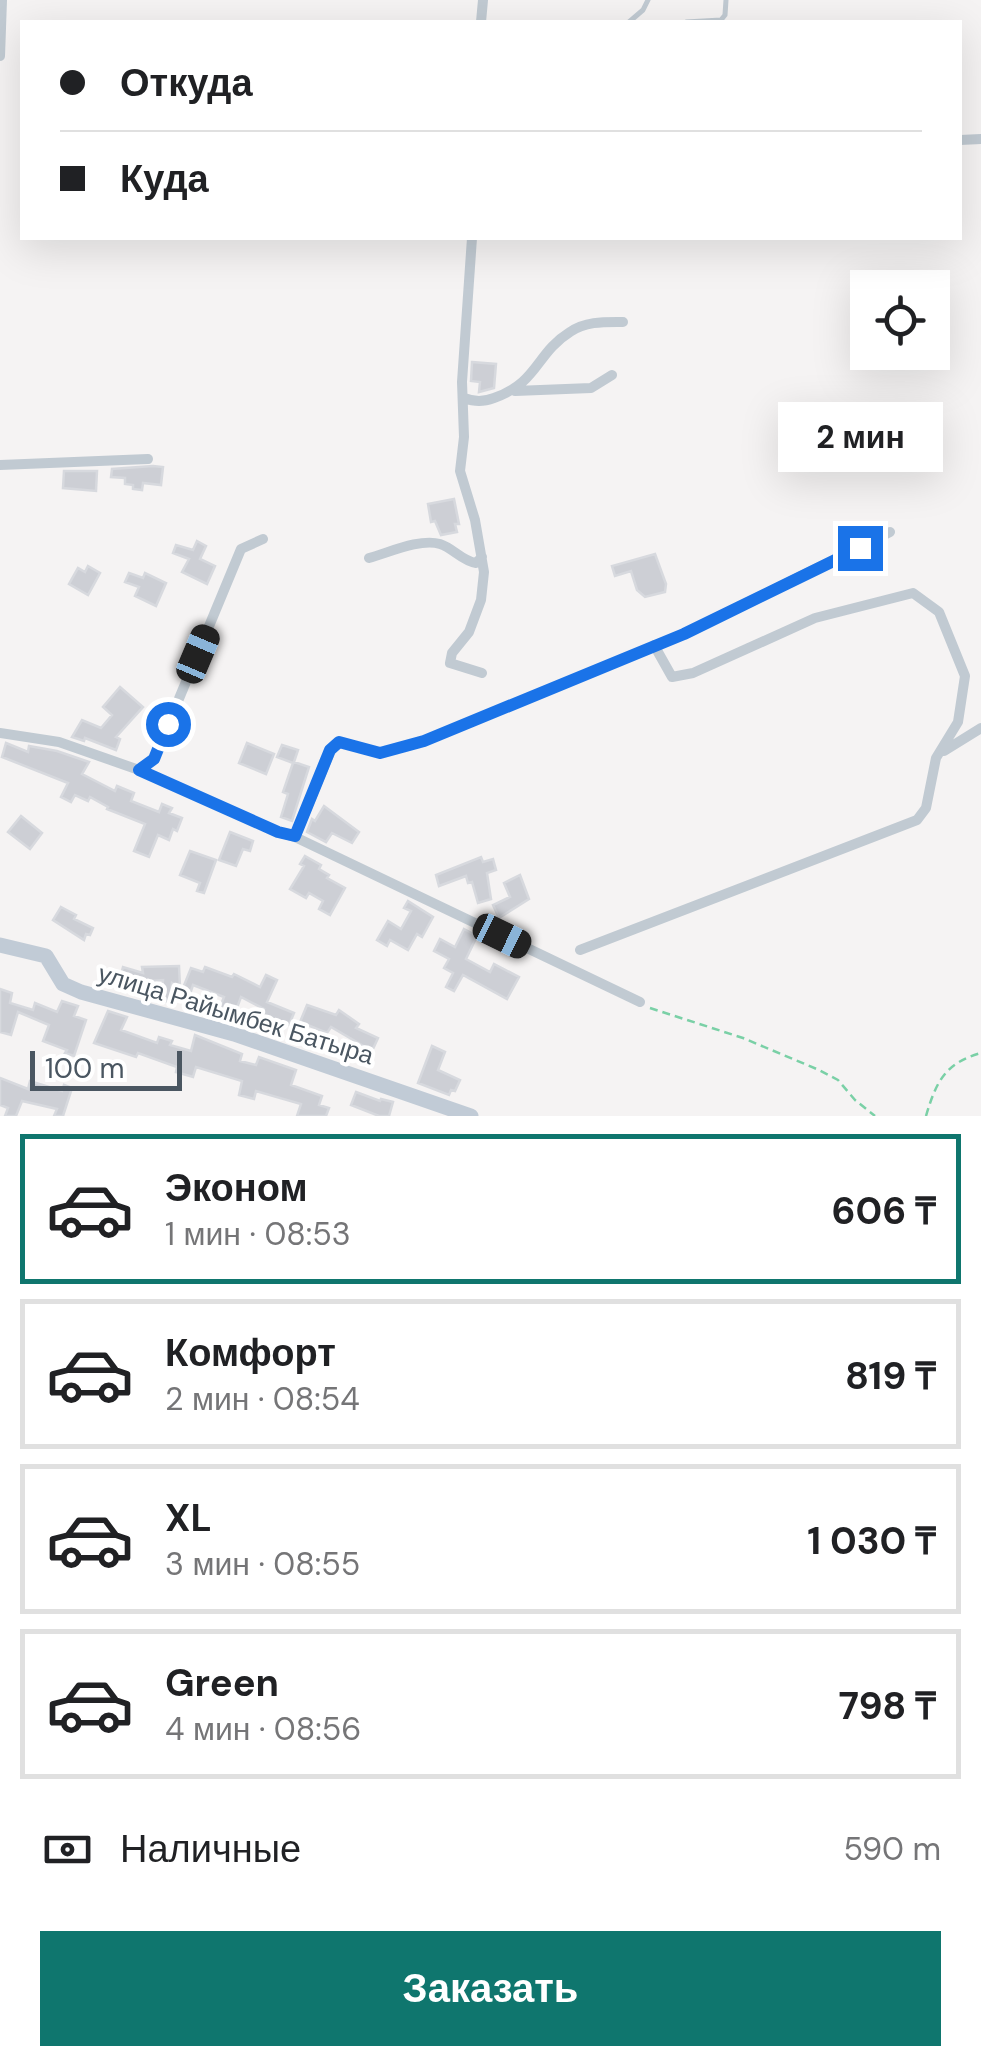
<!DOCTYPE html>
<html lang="ru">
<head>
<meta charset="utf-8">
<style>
	body { margin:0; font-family:"DM Sans",sans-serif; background:#f2f2f2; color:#202124; height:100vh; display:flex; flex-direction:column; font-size:38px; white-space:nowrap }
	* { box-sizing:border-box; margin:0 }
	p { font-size:32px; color:#757577 }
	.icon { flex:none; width:55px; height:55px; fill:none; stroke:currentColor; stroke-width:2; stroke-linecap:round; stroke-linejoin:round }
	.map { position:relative; height:1116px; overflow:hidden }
	.details { display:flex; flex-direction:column; background:#fff; flex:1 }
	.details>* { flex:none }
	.hud { position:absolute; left:20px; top:20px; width:942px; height:220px; border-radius:0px; box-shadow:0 10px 40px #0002; display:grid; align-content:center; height:220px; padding:0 40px; background:#fff }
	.tools { position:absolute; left:850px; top:270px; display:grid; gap:20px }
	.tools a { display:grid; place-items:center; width:100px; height:100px; border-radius:0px; background:#fff; box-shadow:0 10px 40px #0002; font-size:50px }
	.scale { position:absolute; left:30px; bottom:25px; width:152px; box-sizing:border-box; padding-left:10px; border:5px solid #4a5661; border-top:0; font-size:28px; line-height:35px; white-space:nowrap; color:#4a5661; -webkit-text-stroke:8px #fff; paint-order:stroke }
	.end { position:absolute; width:45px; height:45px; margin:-22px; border:12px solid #1a73e8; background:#fff; box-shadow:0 0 0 5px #fff }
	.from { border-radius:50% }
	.bubble { position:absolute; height:70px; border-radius:0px; background:#fff; box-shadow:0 10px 40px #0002; font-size:32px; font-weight:700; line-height:70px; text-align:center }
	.car { position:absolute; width:30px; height:60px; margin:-30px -15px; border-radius:12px; box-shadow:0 0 8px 2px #0007; background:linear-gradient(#222 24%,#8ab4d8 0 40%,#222 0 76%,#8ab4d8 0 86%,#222 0) }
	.hud b { display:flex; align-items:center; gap:35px; height:95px; font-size:38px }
	.hud b+b { border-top:2px solid #e0e0e0 }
	.hud i { width:25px; height:25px; background:#202124 }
	ul { padding:18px 0 0; list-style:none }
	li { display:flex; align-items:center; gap:30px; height:150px; margin:0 20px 15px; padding:0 20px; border:5px solid #e0e0e0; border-radius:0px }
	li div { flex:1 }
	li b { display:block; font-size:38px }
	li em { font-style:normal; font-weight:700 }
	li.on { border-color:#0f766e }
	li>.icon { width:90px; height:90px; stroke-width:1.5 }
	.pay { display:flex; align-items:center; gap:25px; height:110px; padding:0 40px; font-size:38px }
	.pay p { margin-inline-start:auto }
	.action { display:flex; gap:20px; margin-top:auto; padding:20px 40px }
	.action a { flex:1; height:115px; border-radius:0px; background:#0f766e; color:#fff; font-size:40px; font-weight:700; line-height:115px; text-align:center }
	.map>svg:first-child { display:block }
</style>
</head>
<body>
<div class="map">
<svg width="981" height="1116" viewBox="0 0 981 1116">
	<rect width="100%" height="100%" fill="#f5f3f3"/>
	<path fill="#cdcfd5" stroke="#d7d9de" stroke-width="2.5" d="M472 362 496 364 494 388 479 392 480 382 471 381Z
		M153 466 163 467 161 485 143 483 142 490 133 489V485L125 484V478L111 477 112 469Z
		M64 471H97L96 491 63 488Z
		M454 499 459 524H455L457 532 441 535 435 521 431 522 428 504Z
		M197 541 206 546 200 559 215 566 207 584 182 572 189 559 173 553 176 545 193 550Z
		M655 554 666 584 665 592 645 597 637 590 631 571 615 576 612 566Z
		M88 566 100 573 88 595 69 584 78 568 85 572Z
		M129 573 143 578 145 573 166 583 156 606 135 596 139 587 125 582Z
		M120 687 143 707 116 737 120 739 116 750 85 738 84 741 72 737 82 720 101 728 112 715 103 707Z
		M6 743 28 752 29 746 57 751 89 762 82 774 115 791 117 786 134 793 131 801 159 812 162 804 172 808 169 813 182 818 177 831 173 829 169 840 158 835 149 857 134 851 145 824 107 809 108 807 90 797 88 801 75 795 71 802 61 797 68 783 2 757Z
		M247 743 274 754 266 774 239 763Z
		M282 745 298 750 294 762 309 767 292 821 281 817 288 794 283 792 293 763 277 757Z
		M324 806 359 832 352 843 332 833 326 842 307 832 312 819 315 821Z
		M21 816 42 833 30 849 8 832Z
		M230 832 253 841 250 851 243 849 236 866 219 860Z
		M190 851 216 860 204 893 197 891 200 883 180 875Z
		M305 856 321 865 319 869 329 875 327 878 345 888 330 915 319 909 323 901 309 893 306 898 290 889 304 866 300 864Z
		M481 857 483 862 493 859 496 870 487 873 491 899 478 903 472 882 468 883 466 876 439 886 436 875Z
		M520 875 529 899 499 918 493 905 510 897 504 883Z
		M408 901 433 917 422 937 417 934 408 950 390 940 387 946 377 940 388 921 401 929 411 911 404 908Z
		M61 907 76 915 74 919 93 928 90 935 86 934 84 940 53 920Z
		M464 929 477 936 466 959 490 972 494 964 519 977 507 999 463 975 454 991 446 987 453 973 444 968 449 959 434 951 440 939 455 947Z
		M179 966 180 987 172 983 170 1002 160 1001 163 980 137 982 135 991 118 986 123 967 143 973 142 967Z
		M205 967 232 977 234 974 260 987 266 975 277 980 267 1002 294 1013 289 1025 260 1016 264 1009 241 997 235 1013 220 1007 224 997 193 985 191 991 183 988 191 968 203 972Z
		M0 989 12 993 10 1003 33 1010 35 1003 57 1012 62 1001 78 1006 74 1016 86 1020 74 1056 65 1053 67 1050 43 1041 49 1025 18 1012 11 1035 0 1032Z
		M307 1005 336 1015 339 1010 359 1024 356 1028 378 1038 372 1051 331 1027 327 1033 300 1022Z
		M108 1011 127 1017 121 1030 157 1043 159 1037 172 1041 170 1045 191 1051 195 1035 242 1054 240 1061 256 1065 259 1057 296 1070 291 1085 322 1096 319 1105 329 1108 326 1116H297L301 1104 256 1091 254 1099 239 1095 242 1081 196 1067 193 1077 176 1072 177 1067 138 1053 136 1057 94 1043Z
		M432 1046 445 1052 438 1070 460 1080 455 1091 451 1090 449 1095 418 1083Z
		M0 1078 28 1089 30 1081 62 1091 64 1085 72 1088 63 1116H54L57 1109 22 1101 16 1116H5L8 1108 0 1105Z
		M356 1092 380 1101 381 1099 393 1102 389 1116H379L351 1105Z"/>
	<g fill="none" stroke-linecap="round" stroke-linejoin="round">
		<path stroke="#7ad0a6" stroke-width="2.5" stroke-dasharray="8 5" stroke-linecap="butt" d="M650 1008 743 1038 819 1070 838 1080 855 1100 875 1116
			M926 1116C936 1082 945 1063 981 1053"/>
		<path stroke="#c1cad2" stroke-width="5" d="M629 22 643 10 648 0
			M686 22 721 20 725 15 726 0"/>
		<path stroke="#c1cad2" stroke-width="10" d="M481 22 483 0
			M0 56 2 0
			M960 140 981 139
			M472 238 462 382 464 437 460 471 475 520 484 572 481 600 469 632 452 653 450 663 482 673
			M515 391 591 388 612 375
			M464 398C475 402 483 402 494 398 538 383 536 353 570 332 586 321 605 322 623 322
			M0 465 148 459
			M369 558C388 553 420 538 440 544 453 548 462 561 476 563L482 557
			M0 733 59 742 139 770 278 832 295 837 640 1002
			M944 751 981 728
			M139 770 154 759 241 549 263 539
			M295 837 331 750 339 742 380 753 424 741 684 634 890 532
			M580 950 917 820 926 808 936 758 958 722 965 676 939 612 913 593 815 618 693 673 672 677 654 645"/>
		<path stroke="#c1cbd6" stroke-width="15" d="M0 945 46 956 63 984 81 992 234 1034 471 1116"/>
	</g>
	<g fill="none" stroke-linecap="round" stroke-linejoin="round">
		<path stroke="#1a73e8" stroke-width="12" d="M168 724 154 759 139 770 278 832 295 836 330 750 339 742 380 753 424 741 684 634 860 548"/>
	</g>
	<g text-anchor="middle" stroke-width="8" stroke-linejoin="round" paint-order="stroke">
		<g font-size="25" fill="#4a5661" stroke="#fff">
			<text transform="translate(236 1014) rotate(17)" y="9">улица Райымбек Батыра</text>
		</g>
	</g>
</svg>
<div class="tools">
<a><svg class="icon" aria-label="locate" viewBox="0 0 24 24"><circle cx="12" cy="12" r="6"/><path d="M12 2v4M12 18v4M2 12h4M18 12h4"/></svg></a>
</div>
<div class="scale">100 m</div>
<i class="end from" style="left:168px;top:724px"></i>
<i class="end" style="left:860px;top:548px"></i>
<div class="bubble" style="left:778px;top:402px;width:165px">2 мин</div>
<i class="car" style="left:198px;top:654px;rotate:23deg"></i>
<i class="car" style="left:502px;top:936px;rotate:116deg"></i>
<div class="hud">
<b><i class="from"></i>Откуда</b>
<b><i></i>Куда</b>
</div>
</div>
<section class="details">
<ul>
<li class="on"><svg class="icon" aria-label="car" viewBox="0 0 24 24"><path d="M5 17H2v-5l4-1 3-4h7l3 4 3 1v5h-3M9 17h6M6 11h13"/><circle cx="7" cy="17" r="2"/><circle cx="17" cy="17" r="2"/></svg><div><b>Эконом</b><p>1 мин · 08:53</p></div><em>606 ₸</em></li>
<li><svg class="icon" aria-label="car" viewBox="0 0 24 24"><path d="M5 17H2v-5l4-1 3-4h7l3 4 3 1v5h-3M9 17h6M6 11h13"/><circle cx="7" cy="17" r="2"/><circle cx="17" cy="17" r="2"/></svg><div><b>Комфорт</b><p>2 мин · 08:54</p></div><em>819 ₸</em></li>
<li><svg class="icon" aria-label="car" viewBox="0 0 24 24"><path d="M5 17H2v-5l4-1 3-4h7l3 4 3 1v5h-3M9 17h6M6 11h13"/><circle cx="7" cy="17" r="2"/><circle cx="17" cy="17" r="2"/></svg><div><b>XL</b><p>3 мин · 08:55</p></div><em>1 030 ₸</em></li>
<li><svg class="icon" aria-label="car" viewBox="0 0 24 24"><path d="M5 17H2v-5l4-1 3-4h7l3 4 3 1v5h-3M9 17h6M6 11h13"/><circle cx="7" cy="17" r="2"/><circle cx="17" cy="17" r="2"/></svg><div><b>Green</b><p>4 мин · 08:56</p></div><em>798 ₸</em></li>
</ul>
<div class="pay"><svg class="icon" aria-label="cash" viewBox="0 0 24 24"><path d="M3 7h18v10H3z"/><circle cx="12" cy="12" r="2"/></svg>Наличные<p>590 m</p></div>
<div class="action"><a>Заказать</a></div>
</section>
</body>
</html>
